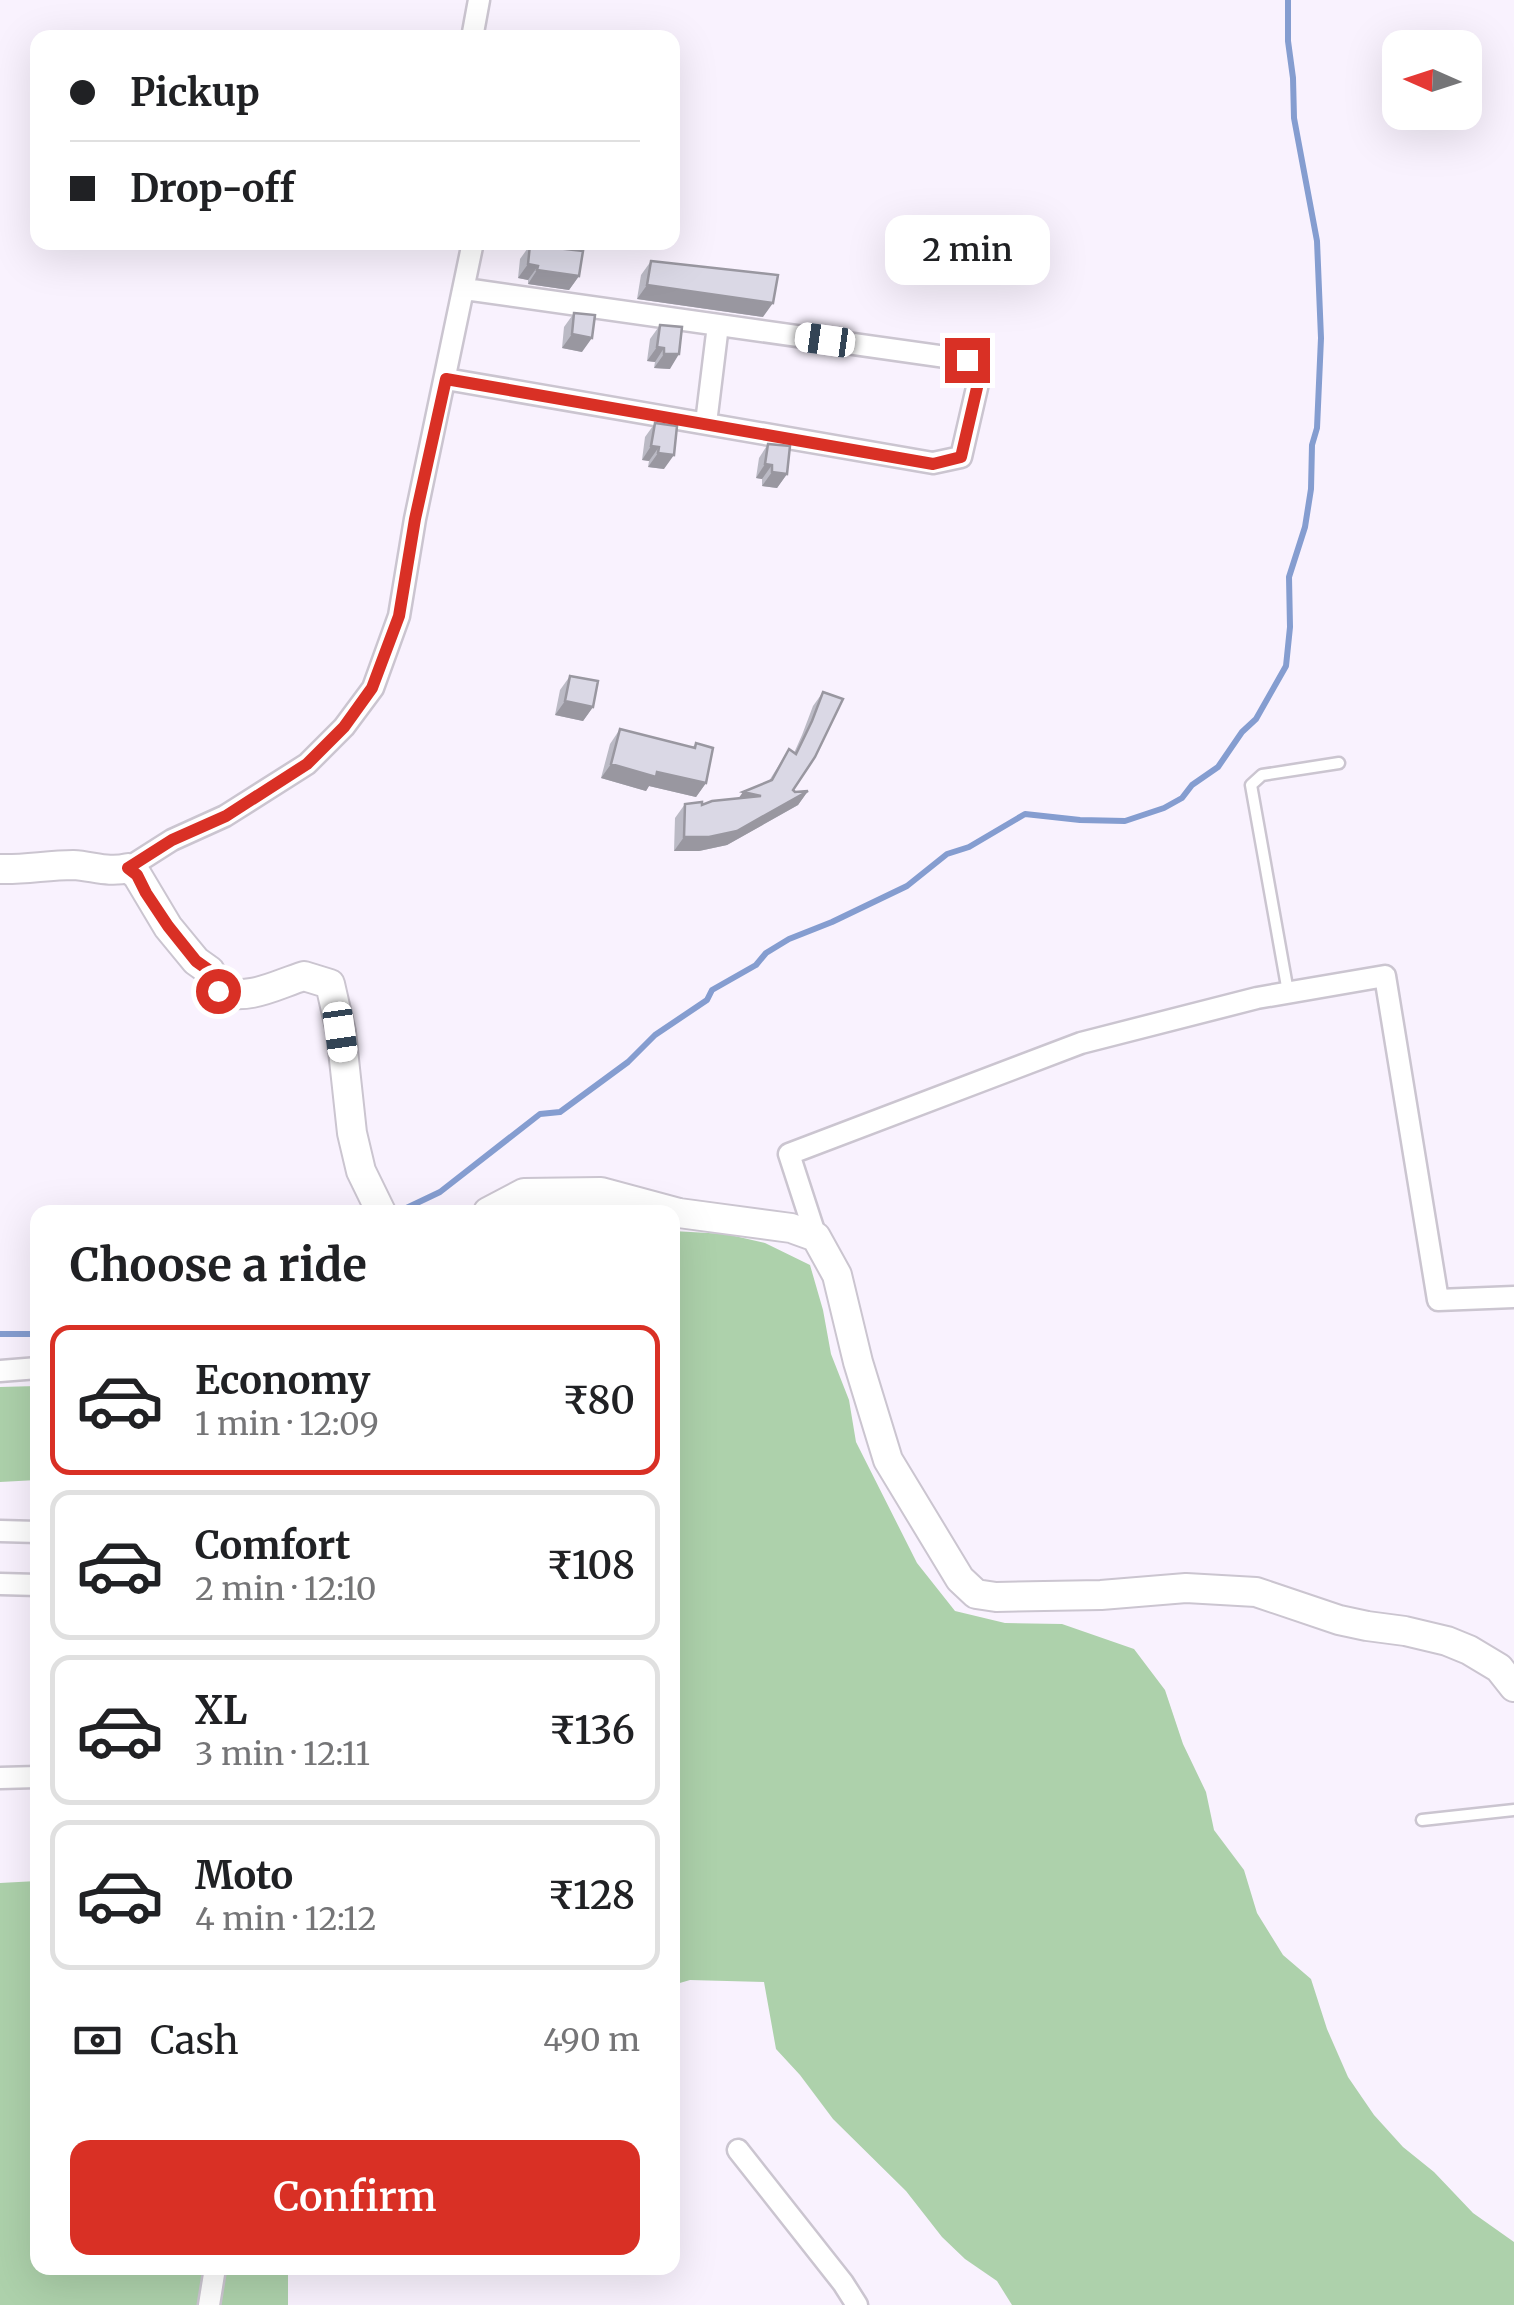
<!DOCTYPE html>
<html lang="en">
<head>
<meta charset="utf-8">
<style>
	body { margin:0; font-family:Merriweather,serif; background:#f6f6f6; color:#202124; height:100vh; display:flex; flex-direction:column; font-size:38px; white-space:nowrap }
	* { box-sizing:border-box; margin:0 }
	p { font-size:32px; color:#757577 }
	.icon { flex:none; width:55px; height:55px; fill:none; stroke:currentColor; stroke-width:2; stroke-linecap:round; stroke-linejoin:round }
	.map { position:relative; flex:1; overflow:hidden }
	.drawer { position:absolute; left:30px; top:1205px; width:650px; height:1070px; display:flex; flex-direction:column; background:#fff; border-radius:20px; box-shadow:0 10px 40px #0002 }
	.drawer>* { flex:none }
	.banner { position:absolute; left:30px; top:30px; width:650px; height:220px; border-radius:20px; box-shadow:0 10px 40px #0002; display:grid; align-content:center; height:220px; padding:0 40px; background:#fff }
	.needle { width:65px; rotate:273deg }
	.fabs { position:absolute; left:1382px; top:30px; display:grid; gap:20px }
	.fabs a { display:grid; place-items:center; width:100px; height:100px; border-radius:20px; background:#fff; box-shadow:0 10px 40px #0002; font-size:50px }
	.end { position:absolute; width:45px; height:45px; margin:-22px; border:12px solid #d93025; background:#fff; box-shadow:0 0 0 5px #fff }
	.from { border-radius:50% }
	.bubble { position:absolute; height:70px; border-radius:20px; background:#fff; box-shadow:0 10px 40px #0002; font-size:32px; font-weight:600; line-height:70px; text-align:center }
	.car { position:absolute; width:30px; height:60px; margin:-30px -15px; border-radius:12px; box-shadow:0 0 8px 2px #0007; background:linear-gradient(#fff 24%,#345 0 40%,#fff 0 76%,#345 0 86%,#fff 0) }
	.banner b { display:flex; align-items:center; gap:35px; height:95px; font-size:38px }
	.banner b+b { border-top:2px solid #e0e0e0 }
	.banner i { width:25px; height:25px; background:#202124 }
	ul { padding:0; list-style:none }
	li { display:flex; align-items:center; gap:30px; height:150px; margin:0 20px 15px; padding:0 20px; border:5px solid #e0e0e0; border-radius:20px }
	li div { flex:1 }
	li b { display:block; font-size:38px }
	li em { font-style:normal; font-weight:600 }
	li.active { border-color:#d93025 }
	li>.icon { width:90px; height:90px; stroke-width:1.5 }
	h2 { padding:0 40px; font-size:45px; line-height:120px }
	.pay { display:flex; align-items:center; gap:25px; height:110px; padding:0 40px; font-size:38px }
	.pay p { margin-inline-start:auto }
	.primary-button { display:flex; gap:20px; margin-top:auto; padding:20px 40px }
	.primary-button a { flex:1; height:115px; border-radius:20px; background:#d93025; color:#fff; font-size:40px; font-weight:600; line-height:115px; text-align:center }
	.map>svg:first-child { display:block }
</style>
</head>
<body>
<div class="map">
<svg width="1514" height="2305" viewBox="0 0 1514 2305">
	<rect width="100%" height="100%" fill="#f9f2fe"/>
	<path fill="#add1ab" d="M673 1231 726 1234 765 1243 810 1265 823 1310 831 1354 849 1400 856 1442 917 1563 955 1611 1005 1623 1062 1624 1134 1649 1165 1690 1183 1744 1206 1792 1214 1830 1244 1870 1257 1913 1283 1955 1311 1979 1327 2029 1348 2077 1374 2115 1403 2147 1434 2172 1473 2213 1514 2242V2305H1012L997 2281 965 2259 942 2237 906 2191 833 2119 800 2075 776 2049 764 1982 690 1980 673 1985Z
		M37 1386V1480L0 1482V1387Z
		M37 1881 38 2268H288V2305H0V1883Z"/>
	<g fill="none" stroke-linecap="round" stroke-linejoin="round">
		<path stroke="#859dd0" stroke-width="6" d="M398 1212 440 1192 540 1114 560 1112 628 1062 655 1035 707 1000 712 990 756 965 766 953 789 939 832 922 907 886 947 854 969 847 1025 814 1080 820 1125 821 1164 808 1182 798 1192 785 1218 767 1242 732 1256 719 1286 666 1290 627 1289 577 1305 527 1311 489 1312 445 1317 428 1321 338 1317 241 1294 118 1293 78 1288 41V0
			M0 1334H38"/>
		<defs>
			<path id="service" d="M1288 992 1251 785 1262 775 1339 763
				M1422 1820 1514 1810"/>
			<path id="minor" d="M472 38 479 0
				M446 379 933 463 961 457 979 379 967 360 465 289
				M706 423 718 325
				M128 868 172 840 225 816 307 764 344 727 373 688 399 616 415 519 473 242
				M816 1237 789 1154 1081 1043 1257 998 1385 976 1438 1300 1514 1297
				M0 1371 38 1368
				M0 1531 38 1532
				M0 1584 38 1585
				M0 1778 38 1777
				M738 2150 843 2283 857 2305
				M209 2305 215 2268"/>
			<path id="tertiary" d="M0 869C24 870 48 865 73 865 93 866 108 873 128 868L137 875 168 927 196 961 210 971 218 991C250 1001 275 985 304 976L330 984 341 1032 352 1133 361 1171 381 1212
				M488 1212 524 1193 601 1192 679 1213 791 1228 816 1237 837 1275 858 1362 888 1460 960 1579 976 1594 996 1597 1101 1595 1186 1588 1256 1592 1339 1620 1367 1626 1405 1631 1447 1641 1469 1650 1499 1668 1514 1687"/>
		</defs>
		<use href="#service" stroke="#cbc5d0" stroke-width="15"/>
		<use href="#minor" stroke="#cbc5d0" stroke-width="25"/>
		<use href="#tertiary" stroke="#cbc5d0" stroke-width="32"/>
		<use href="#service" stroke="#fff" stroke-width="10"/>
		<use href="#minor" stroke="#fff" stroke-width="20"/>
		<use href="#tertiary" stroke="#fff" stroke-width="28"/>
	</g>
	<path fill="#bbbac5" d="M530 245 579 276 569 290 528 284V280L518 278 520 259Z
		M651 261 763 317 637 299 641 275Z
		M574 313 582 352 562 348 564 327Z
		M660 325 670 369 654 368 655 362 647 361 650 339Z
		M655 423 664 469 648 467 649 461 642 460 645 437Z
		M768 444 787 474 777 488 762 486V479L756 478 759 458Z
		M570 676 593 707 583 721 555 715 560 690Z
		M823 692 793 790 795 792 808 791 798 805 727 845 699 851H674L675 818 685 804 702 805 739 798 769 781 789 749 794 753 802 735 813 706Z
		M620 729 692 748 696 743 706 783 696 797 649 786 646 791 601 778 610 744Z"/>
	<path fill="#9997a0" d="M528 264 538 266 528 280 518 278Z
		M537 270 579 276 569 290 528 284Z
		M647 285 773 303 763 317 637 299Z
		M572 334 592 338 582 352 562 348Z
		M657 347 664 348 655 362 647 361Z
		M664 354H679L670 369 654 368Z
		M651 446 659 447 649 461 642 460Z
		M658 453 674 455 664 469 648 467Z
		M765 464 772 465 762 479 756 478Z
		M772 472 787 474 777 488 762 486Z
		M565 701 593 707 583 721 555 715Z
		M611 764 657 772 706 783 696 797 649 786 646 791 601 778Z
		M808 791 798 805 727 845 699 851H674L684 837Z
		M743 792 761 796 733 806Z"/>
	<path fill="#dad8e5" stroke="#9997a0" stroke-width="2.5" d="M530 245 583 251 579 276 537 270 538 266 528 264Z
		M651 261 778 275 773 303 647 285Z
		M574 313 595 315 592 338 572 334Z
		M660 325 682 327 679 354H664V348L657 347Z
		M655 423 677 426 674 455 658 453 659 447 651 446Z
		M768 444 790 446 787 474 772 472V465L765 464Z
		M570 676 598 681 593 707 565 701Z
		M823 692 843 699 815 757 793 790 795 792 808 791 737 831 709 837H684L685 804 702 802V805L712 801 761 796 743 792 772 780 789 749 796 754 812 721Z
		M620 729 695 748 696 743 713 748 706 783 657 772 656 777 611 764Z"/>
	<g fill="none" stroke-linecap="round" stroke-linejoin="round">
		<path stroke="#d93025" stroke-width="12" d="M218 991 210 971 196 961 168 926 146 893 137 875 128 868 172 840 226 816 307 764 344 727 372 688 399 616 415 519 446 379 933 464 961 457 979 379 967 360"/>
	</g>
</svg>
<div class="fabs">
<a><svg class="needle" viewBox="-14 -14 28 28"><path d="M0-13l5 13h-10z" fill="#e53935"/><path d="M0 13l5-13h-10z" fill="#757577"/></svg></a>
</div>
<i class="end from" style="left:218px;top:991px"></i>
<i class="end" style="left:967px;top:360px"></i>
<div class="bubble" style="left:885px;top:215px;width:165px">2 min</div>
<i class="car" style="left:825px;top:340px;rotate:278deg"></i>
<i class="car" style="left:340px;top:1032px;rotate:172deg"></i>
<div class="banner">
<b><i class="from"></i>Pickup</b>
<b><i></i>Drop-off</b>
</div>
<section class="drawer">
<h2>Choose a ride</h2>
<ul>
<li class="active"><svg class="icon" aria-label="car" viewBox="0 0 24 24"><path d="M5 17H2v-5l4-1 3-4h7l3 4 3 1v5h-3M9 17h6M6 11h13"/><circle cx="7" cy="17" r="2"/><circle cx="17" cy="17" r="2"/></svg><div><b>Economy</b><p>1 min · 12:09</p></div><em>₹80</em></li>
<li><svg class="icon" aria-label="car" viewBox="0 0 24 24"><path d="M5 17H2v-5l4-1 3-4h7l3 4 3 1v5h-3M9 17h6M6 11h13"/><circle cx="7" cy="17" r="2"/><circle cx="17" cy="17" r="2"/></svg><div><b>Comfort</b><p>2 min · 12:10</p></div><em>₹108</em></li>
<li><svg class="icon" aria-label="car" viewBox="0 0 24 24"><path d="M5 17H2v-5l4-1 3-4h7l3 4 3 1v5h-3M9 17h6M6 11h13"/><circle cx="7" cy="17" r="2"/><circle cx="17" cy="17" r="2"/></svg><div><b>XL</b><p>3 min · 12:11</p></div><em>₹136</em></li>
<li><svg class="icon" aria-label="car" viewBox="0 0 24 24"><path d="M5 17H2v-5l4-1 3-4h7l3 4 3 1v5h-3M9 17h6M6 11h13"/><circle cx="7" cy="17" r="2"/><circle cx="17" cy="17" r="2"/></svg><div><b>Moto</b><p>4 min · 12:12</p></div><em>₹128</em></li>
</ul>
<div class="pay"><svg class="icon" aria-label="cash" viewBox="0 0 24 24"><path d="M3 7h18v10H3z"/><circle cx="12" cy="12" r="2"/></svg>Cash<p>490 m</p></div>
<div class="primary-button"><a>Confirm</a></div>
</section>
</div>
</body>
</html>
